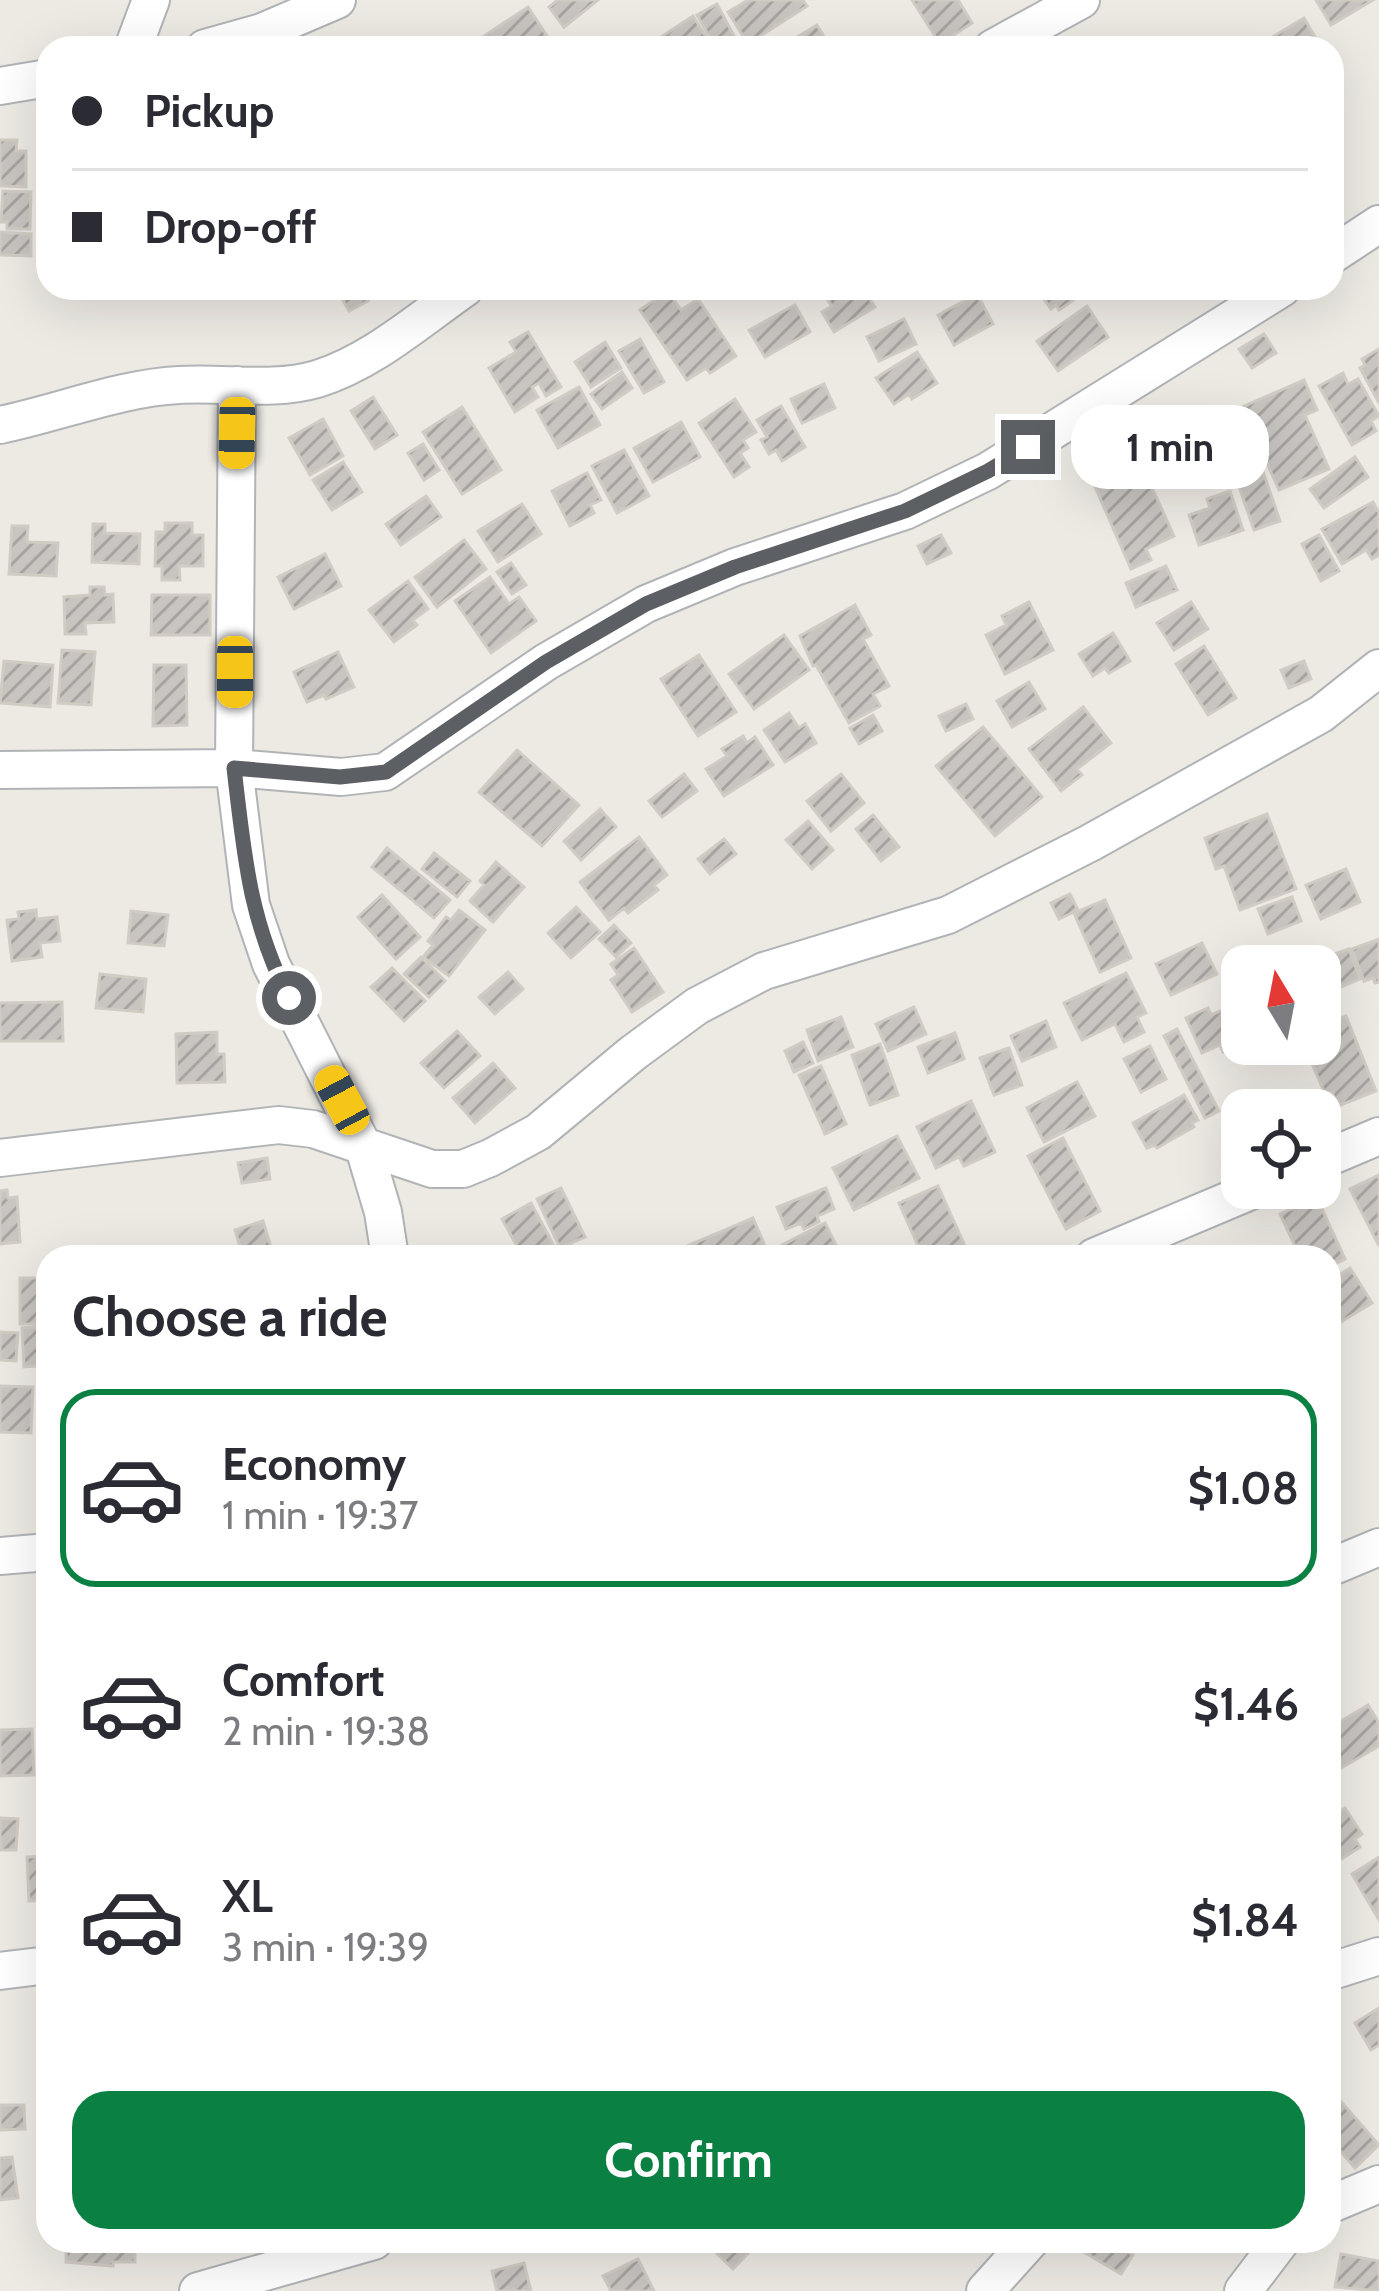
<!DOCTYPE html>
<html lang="en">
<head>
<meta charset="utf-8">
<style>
	body { margin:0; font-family:Cabin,sans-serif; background:#f2f2f3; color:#2b2b33; height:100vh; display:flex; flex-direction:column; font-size:45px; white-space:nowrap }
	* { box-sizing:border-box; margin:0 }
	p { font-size:39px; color:#7c7c81 }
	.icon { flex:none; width:66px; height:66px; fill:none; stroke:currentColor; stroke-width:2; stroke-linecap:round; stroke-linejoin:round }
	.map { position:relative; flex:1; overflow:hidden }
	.side { position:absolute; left:36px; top:1245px; width:1305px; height:1008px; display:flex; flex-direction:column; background:#fff; border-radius:36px; box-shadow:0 12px 48px #0002 }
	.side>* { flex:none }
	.guide { position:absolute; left:36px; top:36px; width:1308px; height:264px; border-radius:36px; box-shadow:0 12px 48px #0002; display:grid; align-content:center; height:264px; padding:0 36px; background:#fff }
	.needle { width:78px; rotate:350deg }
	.fabs { position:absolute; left:1221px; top:945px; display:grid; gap:24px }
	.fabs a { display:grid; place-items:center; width:120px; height:120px; border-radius:24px; background:#fff; box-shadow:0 12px 48px #0002; font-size:60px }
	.end { position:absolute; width:54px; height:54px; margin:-27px; border:15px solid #5c5f63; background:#fff; box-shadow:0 0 0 6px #fff }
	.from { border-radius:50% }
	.bubble { position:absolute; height:84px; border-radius:36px; background:#fff; box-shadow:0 12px 48px #0002; font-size:39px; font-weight:700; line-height:84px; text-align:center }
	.car { position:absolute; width:36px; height:72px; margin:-36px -18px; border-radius:15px; box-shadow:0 0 9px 3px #0007; background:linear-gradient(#f5c518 24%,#345 0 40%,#f5c518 0 76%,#345 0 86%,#f5c518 0) }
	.guide b { display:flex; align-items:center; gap:42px; height:114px; font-size:45px }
	.guide b+b { border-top:3px solid #e1e1e2 }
	.guide i { width:30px; height:30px; background:#2b2b33 }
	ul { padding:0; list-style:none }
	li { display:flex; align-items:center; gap:36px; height:198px; margin:0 24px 18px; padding:0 12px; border:6px solid transparent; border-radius:36px }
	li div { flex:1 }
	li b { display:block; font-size:45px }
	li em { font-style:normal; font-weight:700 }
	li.on { border-color:#0b8043 }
	li>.icon { width:108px; height:108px; stroke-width:1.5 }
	h2 { padding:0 36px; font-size:54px; line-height:144px }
	.primary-button { display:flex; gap:24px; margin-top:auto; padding:24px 36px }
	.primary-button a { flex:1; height:138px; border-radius:36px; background:#0b8043; color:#fff; font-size:48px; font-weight:700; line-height:138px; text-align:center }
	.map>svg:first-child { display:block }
</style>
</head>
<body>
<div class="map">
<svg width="1379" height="2291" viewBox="0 0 1379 2291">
	<defs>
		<pattern id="building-hatch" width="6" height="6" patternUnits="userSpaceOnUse" patternTransform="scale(3)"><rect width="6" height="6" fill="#c8c5c1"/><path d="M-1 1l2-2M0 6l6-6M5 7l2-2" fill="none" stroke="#a6a3a0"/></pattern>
	</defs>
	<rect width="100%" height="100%" fill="#edeae4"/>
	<path fill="url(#building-hatch)" stroke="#d1ccc3" stroke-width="3" d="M558 0H598L564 27 549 7Z
		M748 0H803L807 6 748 44 728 12Z
		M912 0H958L972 23 940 44Z
		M1316 0H1373L1331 25Z
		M717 4 736 40 721 48H716L697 15Z
		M528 7 551 42 543 48H466Z
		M693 16 711 45 664 48 658 39Z
		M1304 18 1318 42 1307 48H1268L1264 42Z
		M817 25 831 48H779Z
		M0 140H17L16 151H26V187L0 186Z
		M3 191 31 192 30 229H7V222H1Z
		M0 232 31 234V256L0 255Z
		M336 288H377L364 295 368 301 349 311Z
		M842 288H863L875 307 834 332 822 312 832 306 826 298Z
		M1036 288H1082L1078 291 1081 295 1059 310 1056 305 1051 309Z
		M668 291 681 310 698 299 736 356 710 373 706 368 687 380 640 310Z
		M977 294 993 324 954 345 938 315Z
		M795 305 810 332 765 357 749 330Z
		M1087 306 1108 337 1058 371 1037 341Z
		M904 319 916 344 879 361 867 337Z
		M528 332 561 387 546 396 539 383 532 387 538 397 515 412 489 368 516 352 510 342Z
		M1264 334 1276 353 1252 368 1239 349Z
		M640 339 664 382 644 393 619 351Z
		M605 342 621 368 591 387 575 362Z
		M1379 349V403L1360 368 1365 365 1362 359Z
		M917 352 937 383 912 399 909 394 894 404 876 378Z
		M622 372 632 388 602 409 591 394Z
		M1343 373 1348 384 1358 379 1379 416 1371 421 1376 431 1352 445 1319 386Z
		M1304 380 1317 410 1305 415 1329 469 1279 490 1242 407Z
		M824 384 835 408 802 423 791 399Z
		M579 387 600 425 558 448 537 410Z
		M373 397 397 435 375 449 351 411Z
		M735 399 756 432 743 440 748 448 740 453 749 467 734 477 699 423Z
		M781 406 805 447 782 461 776 450 769 454 761 440 767 437 757 420Z
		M462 407 501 470 462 494 423 432Z
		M323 419 343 456 310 475 289 438Z
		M681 422 700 457 653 482 634 448Z
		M1244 427 1253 456 1234 462 1225 434Z
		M423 444 439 470 424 480 408 453Z
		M624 450 649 496 617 513 592 466Z
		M1355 457 1368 477 1324 508 1310 489Z
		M1139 459 1174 536 1146 549 1151 560 1131 569 1092 480Z
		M1259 460 1280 521 1254 530 1233 469Z
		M343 462 362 492 332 510 313 480Z
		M587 473 601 500 590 505 594 513 570 526 552 491Z
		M1230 491 1243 530 1199 545 1189 515 1210 508 1207 499Z
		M426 496 441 517 401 545 386 524Z
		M1373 502 1379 513V555L1372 559 1366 550 1342 564 1322 529Z
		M522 504 541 534 498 562 478 531Z
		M165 523H192V535H203V566H179L180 580H162V566H155L156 532H165Z
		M93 524H105V533L140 534 139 564 92 562Z
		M12 526H28L27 542 58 543 56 576 9 574Z
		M941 535 951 553 927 564 918 546Z
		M1319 535 1339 571 1321 581 1302 544Z
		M464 540 486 569 437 607 415 577Z
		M325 554 341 586 294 609 278 577Z
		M511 563 526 585 512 594 497 572Z
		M1166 566 1177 590 1136 607 1126 583Z
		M490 577 509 604 519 597 536 621 491 653 455 601Z
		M408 581 428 609 413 620 417 625 394 642 369 610Z
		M90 587H104L105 595 113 594 114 622 85 623 86 634H65L64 597 90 595Z
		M152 595H210V635H151Z
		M1029 602 1053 650 1005 674 986 635 1006 625 1002 616Z
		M1191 602 1208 629 1174 650 1157 623Z
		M855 605 871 635 863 639 889 686 873 694 880 706 849 723 816 665 813 666 800 636Z
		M1113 633 1130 661 1109 673 1105 668 1093 676 1079 654Z
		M784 635 809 670 754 709 729 674Z
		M1204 646 1236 698 1208 715 1176 664Z
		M62 650 95 652 91 705 58 703Z
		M338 652 354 687 326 699 324 695 307 702 294 672Z
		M699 655 736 712 698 736 661 679Z
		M4 661 53 665 50 707 0 703Z
		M1304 661 1311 679 1289 688 1281 670Z
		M154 665H186L187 725 153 726Z
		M1029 682 1045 709 1012 727 997 701Z
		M966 704 973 719 946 731 939 716Z
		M1083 707 1111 743 1077 769 1082 775 1061 791 1029 749Z
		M789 713 799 728 805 724 816 743 785 762 764 730Z
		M873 715 882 731 859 744 850 728Z
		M983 727 1042 797 995 836 936 766Z
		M743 736 747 743 755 737 773 765 724 796 706 769 727 756 722 749Z
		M517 750 579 805 542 846 479 792Z
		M684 774 697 791 662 817 649 801Z
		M841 774 864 803 831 831 807 801Z
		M600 809 616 827 581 860 564 841Z
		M1267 814 1296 889 1240 910 1224 866 1216 869 1205 838Z
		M873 815 899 847 881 861 856 829Z
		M808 821 833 850 812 869 786 840Z
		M639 837 667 875 654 885 658 890 628 913 624 908 609 920 580 882Z
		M724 839 736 854 710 874 698 859Z
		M387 848 450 900 434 918 372 867Z
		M434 853 470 881 457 897 422 869Z
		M496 862 524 887 493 922 470 901 484 885 480 881Z
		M1346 869 1360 902 1321 919 1306 885Z
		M1070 894 1078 910 1059 919 1051 903Z
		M382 895 420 937 396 959 358 917Z
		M1292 897 1301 921 1268 934 1258 909Z
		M1105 900 1131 958 1100 972 1074 913Z
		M576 907 600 932 571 958 548 933Z
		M36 910 37 919 57 917 60 941 40 943 42 957 12 961 7 920 19 919 18 912Z
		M459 910 485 930 449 976 423 957 433 945 428 941 446 917 451 920Z
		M131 911 168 915 164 946 128 943Z
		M614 925 631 943 616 957 599 939Z
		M1379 939V982L1375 983 1373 978 1364 981 1352 949Z
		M1202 943 1217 974 1171 995 1156 964Z
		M634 948 663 992 632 1012 611 980 618 975 611 964Z
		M1349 949 1360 979 1341 987 1329 956Z
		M421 957 445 981 429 997 404 974Z
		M1324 961 1337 998 1320 1004V966H1308Z
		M392 968 425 1001 404 1021 371 987Z
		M508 972 523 989 495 1014 479 997Z
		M1126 973 1146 1013 1137 1017 1144 1032 1124 1042 1115 1024 1082 1040 1064 1003Z
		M100 974 146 979 143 1012 96 1008Z
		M62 1002 63 1041H0V1003Z
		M1232 1006 1242 1028V1043L1223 1052 1220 1045 1202 1053 1186 1018 1208 1008 1211 1015Z
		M914 1007 926 1034 888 1051 876 1024Z
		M1346 1016 1376 1091 1338 1106 1332 1092 1325 1094 1308 1054 1316 1051 1313 1044H1320V1026Z
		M841 1017 853 1047 818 1061 807 1030Z
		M1046 1021 1056 1047 1022 1061 1011 1036Z
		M1177 1029 1219 1111 1205 1118 1164 1036Z
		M457 1031 480 1056 444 1088 421 1063Z
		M217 1032V1054H224L225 1082 177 1083 176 1034Z
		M955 1033 964 1059 928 1073 918 1047Z
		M803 1042 813 1063 794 1072 785 1051Z
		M880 1044 898 1095 870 1105 852 1055Z
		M1150 1046 1166 1079 1141 1092 1124 1059Z
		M1009 1048 1022 1085 994 1095 980 1058Z
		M493 1063 515 1088 475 1123 453 1098Z
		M821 1066 846 1124 825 1134 799 1075Z
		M1077 1082 1095 1116 1044 1142 1027 1108Z
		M1184 1095 1198 1120 1192 1123 1194 1127 1157 1148 1154 1145 1147 1148 1133 1123Z
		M971 1101 995 1152 964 1166 959 1157 936 1168 917 1127Z
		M897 1136 919 1178 854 1210 833 1168Z
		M1063 1138 1100 1211 1066 1229 1028 1156Z
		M267 1158 270 1179 242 1183 238 1163Z
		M1379 1175V1246L1350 1189Z
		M938 1186 970 1257H923L899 1203Z
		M561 1188 585 1237 560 1248 537 1199Z
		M826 1188 834 1209 817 1216 819 1222 804 1229 801 1223 786 1229 777 1207Z
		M7 1190 8 1198 17 1197 20 1242 0 1244V1191Z
		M1317 1198 1345 1259 1329 1267V1257H1300L1280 1214Z
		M531 1203 560 1257H523L502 1219Z
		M753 1218 765 1246 738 1257H692L687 1246Z
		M263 1221 274 1257H243L235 1230Z
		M825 1223 842 1257H788L782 1245Z
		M1350 1268 1372 1303 1329 1329V1281Z
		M20 1278H48V1324H20Z
		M48 1326V1365L24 1367 22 1328Z
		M0 1332 18 1333 16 1361 0 1360Z
		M0 1386 33 1387 31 1433 0 1432Z
		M1368 1705 1379 1723V1746L1336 1771 1329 1759V1728Z
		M32 1729 34 1775 0 1776V1730Z
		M1345 1808 1362 1834 1355 1839 1360 1847 1332 1865 1329 1818Z
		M0 1818 18 1819 16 1850H0Z
		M48 1856V1900L29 1901 27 1857Z
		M1379 1857V1920L1352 1874Z
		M1379 2008V2045L1371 2050 1355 2023Z
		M1330 2089 1379 2145 1355 2168 1329 2138Z
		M0 2105H24L25 2129 0 2130Z
		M12 2157 18 2198 0 2200V2158Z
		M66 2241H135V2262H113V2266L66 2262Z
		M718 2241H760L733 2269 711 2248Z
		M1088 2241H1133L1127 2251 1133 2255 1121 2274 1082 2251Z
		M1341 2254 1379 2261V2291L1335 2287Z
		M638 2259 654 2291H611L603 2276Z
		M524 2263 531 2291H497L492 2271Z"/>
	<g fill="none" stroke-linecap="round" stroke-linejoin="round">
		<defs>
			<path id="minor" d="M133 48 151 0
				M205 48 262 32 337 0
				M993 48 1081 0
				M0 86 48 78
				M1332 255 1379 224
				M237 385 234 768 251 905 271 964 364 1148 383 1212 390 1257
				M0 425C59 413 119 388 179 385 225 382 272 392 317 379 372 362 419 320 465 288
				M0 770 234 768 341 777 385 772 546 662 646 604 735 567 905 511 988 471 1282 288
				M0 1158 279 1125 313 1129 432 1169H463L490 1158 538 1132 633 1053 697 1006 764 971 948 915 1090 843 1321 714 1379 668
				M1320 1161 1379 1136
				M1094 1257 1258 1188
				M0 1556 48 1552
				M1329 1568 1379 1547
				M0 1971 48 1965
				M1329 1972 1379 1956
				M1329 2205 1379 2184
				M198 2291 374 2241
				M985 2291 1030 2241
				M1243 2291 1281 2241"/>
		</defs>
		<use href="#minor" stroke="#b1b4b7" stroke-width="40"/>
		<use href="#minor" stroke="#fff" stroke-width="36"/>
	</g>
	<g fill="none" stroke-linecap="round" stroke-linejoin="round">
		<path stroke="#5c5f63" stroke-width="15" d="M289 998C249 920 244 853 234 768L340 777 386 772 546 662 646 604 735 567 905 511 988 471 1028 447"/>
	</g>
</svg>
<div class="fabs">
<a><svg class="needle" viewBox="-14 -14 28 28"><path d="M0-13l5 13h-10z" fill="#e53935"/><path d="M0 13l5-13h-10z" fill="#7c7c81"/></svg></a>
<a><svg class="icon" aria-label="locate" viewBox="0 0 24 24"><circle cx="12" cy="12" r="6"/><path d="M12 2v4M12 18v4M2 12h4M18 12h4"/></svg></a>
</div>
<i class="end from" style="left:289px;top:998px"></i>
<i class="end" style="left:1028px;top:447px"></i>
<div class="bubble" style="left:1071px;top:405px;width:198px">1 min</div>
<i class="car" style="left:237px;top:433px;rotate:181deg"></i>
<i class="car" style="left:235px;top:672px;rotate:180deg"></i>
<i class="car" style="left:342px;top:1100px;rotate:332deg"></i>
<div class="guide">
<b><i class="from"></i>Pickup</b>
<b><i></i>Drop-off</b>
</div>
<section class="side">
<h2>Choose a ride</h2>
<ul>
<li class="on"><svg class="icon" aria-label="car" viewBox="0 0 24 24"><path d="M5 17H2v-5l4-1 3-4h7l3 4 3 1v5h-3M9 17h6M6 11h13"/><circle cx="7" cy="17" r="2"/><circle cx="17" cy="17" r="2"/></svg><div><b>Economy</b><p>1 min · 19:37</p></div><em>$1.08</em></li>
<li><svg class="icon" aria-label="car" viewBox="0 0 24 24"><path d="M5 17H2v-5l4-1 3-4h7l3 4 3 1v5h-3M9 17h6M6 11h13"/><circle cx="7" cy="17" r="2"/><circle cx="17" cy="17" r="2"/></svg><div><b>Comfort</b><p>2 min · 19:38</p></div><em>$1.46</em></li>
<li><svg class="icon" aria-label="car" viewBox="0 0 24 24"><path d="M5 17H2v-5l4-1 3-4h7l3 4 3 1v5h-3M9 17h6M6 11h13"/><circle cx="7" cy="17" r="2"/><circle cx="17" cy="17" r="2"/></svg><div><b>XL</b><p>3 min · 19:39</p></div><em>$1.84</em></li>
</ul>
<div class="primary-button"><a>Confirm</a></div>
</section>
</div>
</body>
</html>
